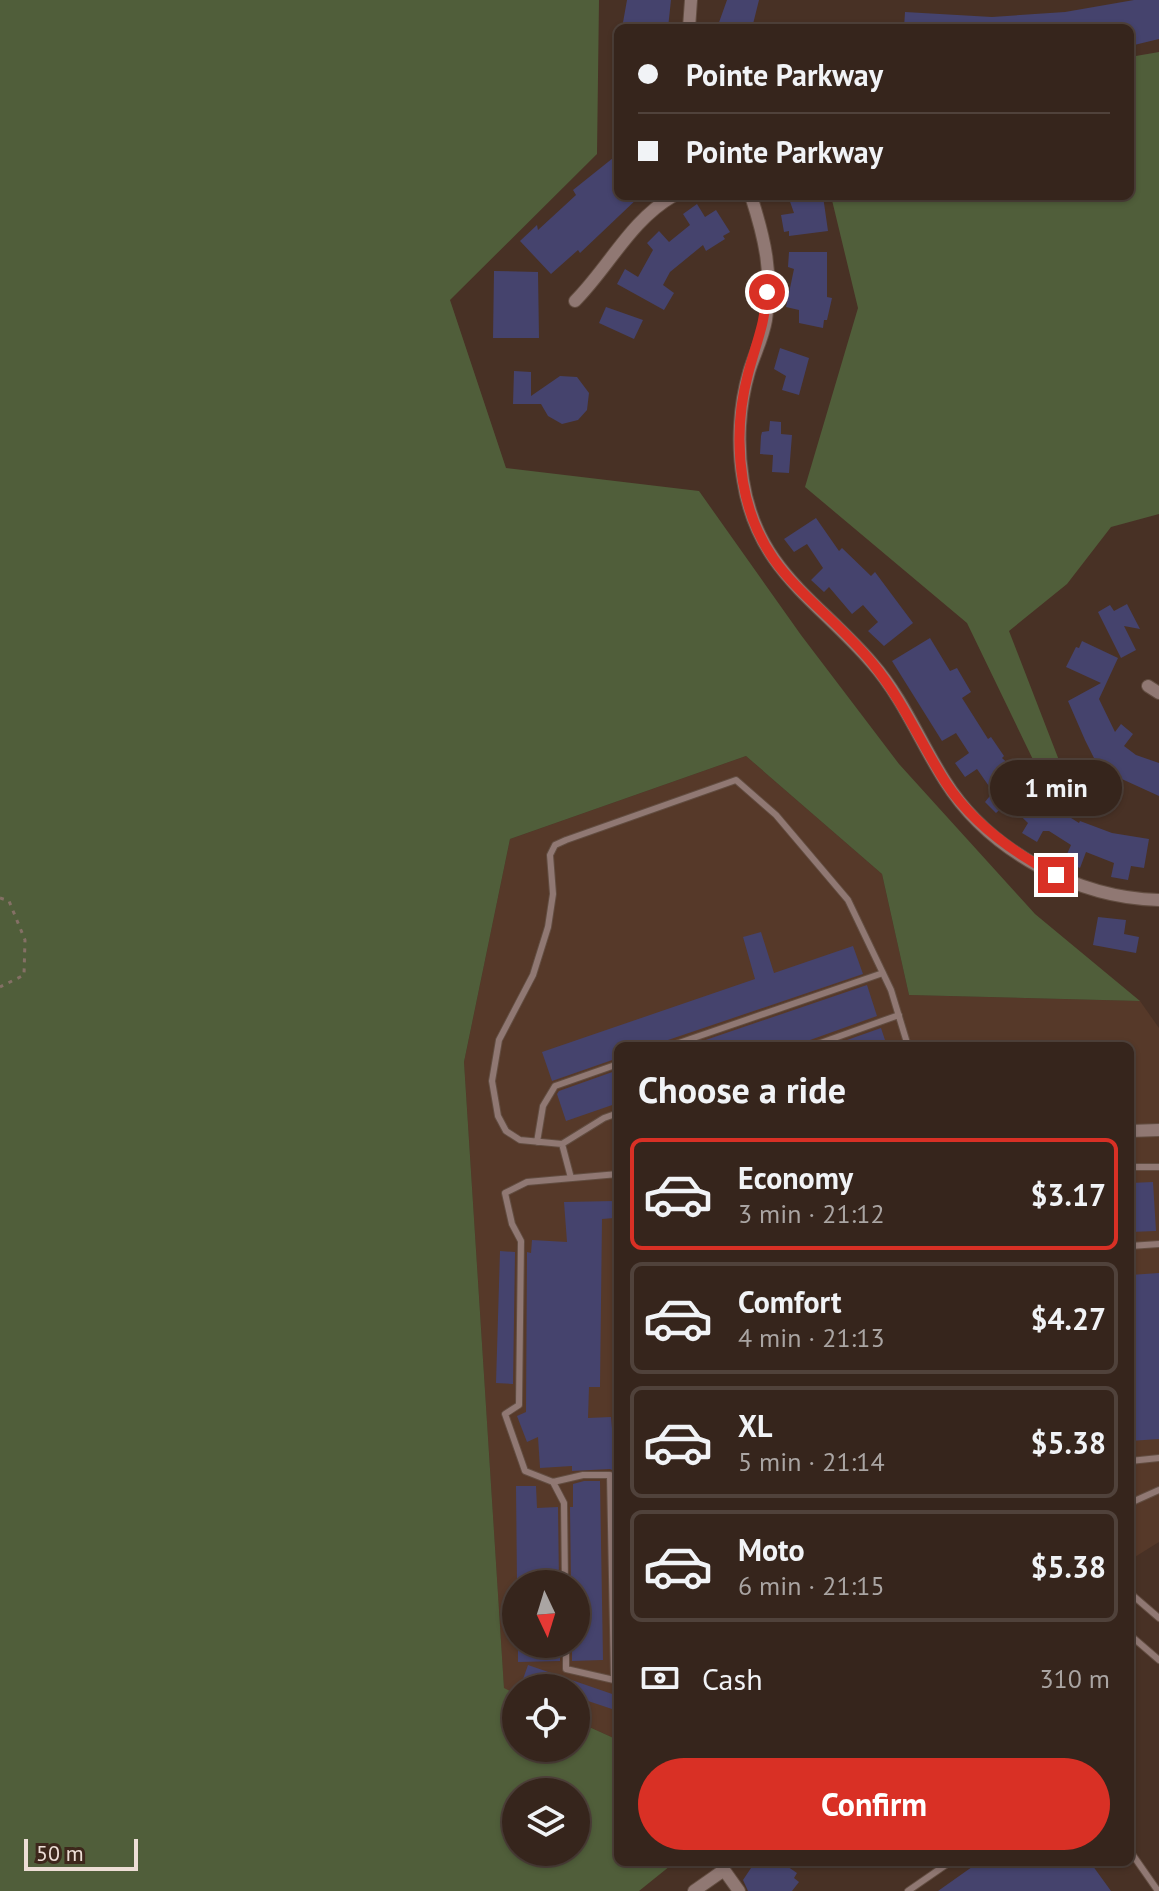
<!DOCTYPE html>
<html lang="en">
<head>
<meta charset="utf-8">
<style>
	body { margin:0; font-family:"PT Sans",sans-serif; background:#3d2d25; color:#f1f3f6; height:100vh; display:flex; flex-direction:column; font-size:30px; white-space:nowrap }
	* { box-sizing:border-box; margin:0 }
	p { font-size:26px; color:#aaa5a3 }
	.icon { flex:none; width:44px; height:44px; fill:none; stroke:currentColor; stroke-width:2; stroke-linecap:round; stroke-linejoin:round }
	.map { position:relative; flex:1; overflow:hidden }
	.details { position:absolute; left:614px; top:1042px; width:520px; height:824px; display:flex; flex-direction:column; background:#36251c; border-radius:12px; box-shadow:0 2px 6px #0004,0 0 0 2px #50423b }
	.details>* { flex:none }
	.top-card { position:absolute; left:614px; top:24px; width:520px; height:176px; border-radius:12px; box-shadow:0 2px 6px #0004,0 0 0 2px #50423b; display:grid; align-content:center; height:176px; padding:0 24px; background:#36251c }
	.needle { width:52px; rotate:176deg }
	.controls { position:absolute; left:502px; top:1570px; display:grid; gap:16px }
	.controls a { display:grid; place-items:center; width:88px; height:88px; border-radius:50%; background:#36251c; box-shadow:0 2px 6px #0004,0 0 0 2px #50423b; font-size:40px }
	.scale { position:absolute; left:24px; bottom:20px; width:114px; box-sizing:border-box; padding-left:8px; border:4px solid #edded6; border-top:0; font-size:22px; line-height:28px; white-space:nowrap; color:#edded6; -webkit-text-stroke:6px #3d271b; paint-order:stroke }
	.end { position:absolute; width:36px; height:36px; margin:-18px; border:10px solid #d93025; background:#fff; box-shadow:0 0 0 4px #fff }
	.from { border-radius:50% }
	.bubble { position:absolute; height:56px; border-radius:28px; background:#36251c; box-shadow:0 2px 6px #0004,0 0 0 2px #50423b; font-size:26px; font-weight:700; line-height:56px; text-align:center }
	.top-card b { display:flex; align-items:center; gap:28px; height:76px; font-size:30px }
	.top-card b+b { border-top:2px solid #50423b }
	.top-card i { width:20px; height:20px; background:#f1f3f6 }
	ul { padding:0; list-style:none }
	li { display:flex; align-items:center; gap:24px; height:112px; margin:0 16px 12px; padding:0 8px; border:4px solid #50423b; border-radius:12px }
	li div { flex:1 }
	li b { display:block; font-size:30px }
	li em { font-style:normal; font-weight:700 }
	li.selected { border-color:#d93025 }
	li>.icon { width:72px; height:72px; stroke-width:1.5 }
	h2 { padding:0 24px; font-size:36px; line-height:96px }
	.pay { display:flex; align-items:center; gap:20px; height:88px; padding:0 24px; font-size:30px }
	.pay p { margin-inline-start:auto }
	.action { display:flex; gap:16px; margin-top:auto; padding:16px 24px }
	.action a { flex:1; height:92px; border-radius:48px; background:#d93025; color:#fff; font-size:32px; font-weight:700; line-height:92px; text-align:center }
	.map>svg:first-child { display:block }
</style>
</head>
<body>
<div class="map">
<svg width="1159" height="1891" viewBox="0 0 1159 1891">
	<rect width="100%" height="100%" fill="#483125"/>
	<path fill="#563929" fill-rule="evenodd" d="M746 756 882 874 909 995 1140 1001 1159 1028V1542L1130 1560V1046H618V1740L576 1721V1688H516V1694L504 1689 464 1062 510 839ZM516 1584H576V1644H516Z"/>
	<path fill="#505e3a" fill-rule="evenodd" d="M0 0H599L597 154 450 300 506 468 699 491 801 635 899 764 1035 914 1140 1001 909 995 882 874 746 756 510 839 464 1062 504 1688 516 1694V1748H576V1721L618 1740V1862H675L639 1891H0ZM516 1792H576V1852H516Z
		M1159 52V514L1111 527 1067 584 1009 631 1062 768 1039 772 967 623 805 487 858 308 831 196H1130V57Z"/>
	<path fill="#45436d" d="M627 0H671L668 28H622Z
		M727 0H759L752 28H717Z
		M1134 0H1159V39L1130 46V28H904L905 12 992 17 1065 12Z
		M618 154V196H640L580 253 578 250 551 274 520 241 537 225 538 230 576 195 573 190Z
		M788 196H823L828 231 789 236V231L784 232 781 215 794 213Z
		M697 204 705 217 716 210 730 232 723 236 725 239 706 251 703 245 670 272 663 285 674 293 664 310 617 284 625 269 638 277 653 250 647 243 659 231 669 242 690 225 683 214Z
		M789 252H827V297L832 298 827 320H824L823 328 799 323V310L786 307 794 269 788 267Z
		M494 271 538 272 539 338H493Z
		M606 307 643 320 634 339 599 323Z
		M780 348 809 358 799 395 782 390 786 376 774 369Z
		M514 371 531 372V396L560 376 577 377 589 393 587 410 578 420 562 424 548 416 541 404H513Z
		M770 421 781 422V434L792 435 789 473 772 472 773 455 760 454 761 436 762 432 769 431Z
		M816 518 839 551 842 548 871 576 875 572 913 623 884 646 868 631 878 622 863 605 852 614 829 587 824 592 811 580 823 568 807 544 794 552 784 539Z
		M1127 604 1140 629 1124 626 1136 650 1121 658 1098 612 1110 605 1114 611Z
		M930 638 950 671 957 668 971 692 962 698 988 739 991 737 1004 756 1002 758 1037 790 1033 794 1079 823 1080 821 1112 833 1149 839 1144 868 1131 866 1128 880 1111 877 1114 863 1086 852 1080 868 1064 861 1071 845 1049 831H1043L1037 842 1022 833 1028 823 1007 803 996 813 985 802 993 792 977 769 965 777 955 763 969 753 956 733 942 741 892 661Z
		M1082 641 1118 658 1099 699 1115 732 1121 724 1133 734 1124 746 1136 755 1159 763V796L1113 775 1095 760 1085 740 1068 701 1101 683 1066 667 1076 647 1079 648Z
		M1098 917 1126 920 1124 934 1139 937 1136 953 1093 945Z
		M761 932 774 973 853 946 863 974 668 1040 664 1046H618V1058L552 1081 542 1052 755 979 743 937Z
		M867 985 877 1016 810 1040 806 1046H688Z
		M881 1028 887 1046H830Z
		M618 1070V1103L566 1121 557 1094 559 1091Z
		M1153 1182 1156 1231 1130 1232V1183Z
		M614 1201V1218L602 1219 600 1387H589L588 1418 611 1417 614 1451H618V1473L610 1469 572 1471V1466L540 1468 538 1437 527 1442 517 1416 526 1412 527 1252 531 1253 532 1240 567 1242 564 1202Z
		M500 1251 515 1252 513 1384 496 1383Z
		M1159 1273V1439L1130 1441V1275Z
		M584 1481H600L603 1660 572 1661V1644H576V1584H571L570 1507H573V1484Z
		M516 1486H536L537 1508 558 1507 559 1584H517Z
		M518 1644H560V1661L518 1662Z
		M528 1665 618 1696V1711L576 1697V1688H551L523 1679Z
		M755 1862H781L797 1873 794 1878 799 1882 792 1891H748L743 1880Z
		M979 1862H1090L1111 1891H938Z"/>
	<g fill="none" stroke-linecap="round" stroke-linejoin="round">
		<defs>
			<path id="service" d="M670 1046 883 973
				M812 1046 899 1015
				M537 1142 543 1106 555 1086 618 1064
				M562 1144 604 1118 618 1113
				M1130 1167H1159
				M571 1178 562 1144 520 1140 506 1131 498 1116 492 1081 499 1040 533 975 548 927 553 894 550 855 555 845 566 840 736 780 776 815 848 900 891 990 908 1046
				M1130 1246 1159 1244
				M1130 1461 1159 1458
				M553 1482 564 1503 565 1584
				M1130 1503 1159 1490
				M1130 1593 1159 1618
				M1130 1635 1159 1660
				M566 1644V1669L614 1680 610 1475H583L553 1482 525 1471 505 1414 519 1405 521 1241 512 1224 505 1193 527 1182 618 1174
				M1130 1851 1158 1891
				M908 1891 950 1862"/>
			<path id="minor" d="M689 28 691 0
				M751 196C765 239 773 274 766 320 763 338 754 355 749 372 739 406 737 445 743 480 757 571 818 600 872 663 903 698 920 742 945 781 989 851 1077 898 1159 900
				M575 301C609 267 630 221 673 196
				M1148 686 1159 693
				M1130 1131 1159 1130
				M694 1891 724 1870 739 1891"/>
		</defs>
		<use href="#service" stroke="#624d41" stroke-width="8"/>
		<use href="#minor" stroke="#624d41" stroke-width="14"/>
		<path stroke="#847065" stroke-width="3" stroke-dasharray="4 6" stroke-linecap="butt" d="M0 898 9 901 25 940 24 975 0 987"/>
		<use href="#service" stroke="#907873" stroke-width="6"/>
		<use href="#minor" stroke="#907873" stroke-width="12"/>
	</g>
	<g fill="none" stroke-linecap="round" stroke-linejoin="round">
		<path stroke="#d93025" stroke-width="10" d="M767 292C765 324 756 343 748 374 739 408 737 446 743 482 759 576 819 598 873 664 903 701 921 744 946 783 973 824 1014 853 1056 875"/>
	</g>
</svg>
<div class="controls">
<a><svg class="needle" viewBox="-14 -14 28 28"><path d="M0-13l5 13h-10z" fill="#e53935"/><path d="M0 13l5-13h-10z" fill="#aaa5a3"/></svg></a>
<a><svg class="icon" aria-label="locate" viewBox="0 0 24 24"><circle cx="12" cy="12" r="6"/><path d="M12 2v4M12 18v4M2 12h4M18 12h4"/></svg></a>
<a><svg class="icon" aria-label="layers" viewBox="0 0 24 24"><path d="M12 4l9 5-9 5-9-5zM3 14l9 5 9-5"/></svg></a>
</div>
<div class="scale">50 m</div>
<i class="end from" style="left:767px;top:292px"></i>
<i class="end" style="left:1056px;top:875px"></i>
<div class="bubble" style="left:990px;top:760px;width:132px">1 min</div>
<div class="top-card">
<b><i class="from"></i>Pointe Parkway</b>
<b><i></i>Pointe Parkway</b>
</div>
<section class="details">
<h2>Choose a ride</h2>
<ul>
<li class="selected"><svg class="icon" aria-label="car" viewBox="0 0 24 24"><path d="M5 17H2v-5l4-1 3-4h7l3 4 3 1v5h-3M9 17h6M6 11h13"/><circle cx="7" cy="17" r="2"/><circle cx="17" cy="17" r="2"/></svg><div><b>Economy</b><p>3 min · 21:12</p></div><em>$3.17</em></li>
<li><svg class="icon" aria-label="car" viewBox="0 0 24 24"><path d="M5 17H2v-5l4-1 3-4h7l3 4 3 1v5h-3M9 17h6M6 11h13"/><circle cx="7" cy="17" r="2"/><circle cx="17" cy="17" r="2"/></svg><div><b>Comfort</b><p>4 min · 21:13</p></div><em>$4.27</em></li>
<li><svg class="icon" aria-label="car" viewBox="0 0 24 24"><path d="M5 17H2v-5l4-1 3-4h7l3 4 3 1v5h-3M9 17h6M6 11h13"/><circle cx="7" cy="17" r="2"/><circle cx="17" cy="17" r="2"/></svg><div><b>XL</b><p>5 min · 21:14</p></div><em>$5.38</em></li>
<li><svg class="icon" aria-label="car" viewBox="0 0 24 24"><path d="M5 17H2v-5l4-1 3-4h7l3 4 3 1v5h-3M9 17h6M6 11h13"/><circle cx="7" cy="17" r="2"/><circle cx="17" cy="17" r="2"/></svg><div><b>Moto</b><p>6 min · 21:15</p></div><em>$5.38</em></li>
</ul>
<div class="pay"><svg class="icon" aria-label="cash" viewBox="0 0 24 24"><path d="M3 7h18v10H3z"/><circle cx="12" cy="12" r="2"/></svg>Cash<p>310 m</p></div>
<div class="action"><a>Confirm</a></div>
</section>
</div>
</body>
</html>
